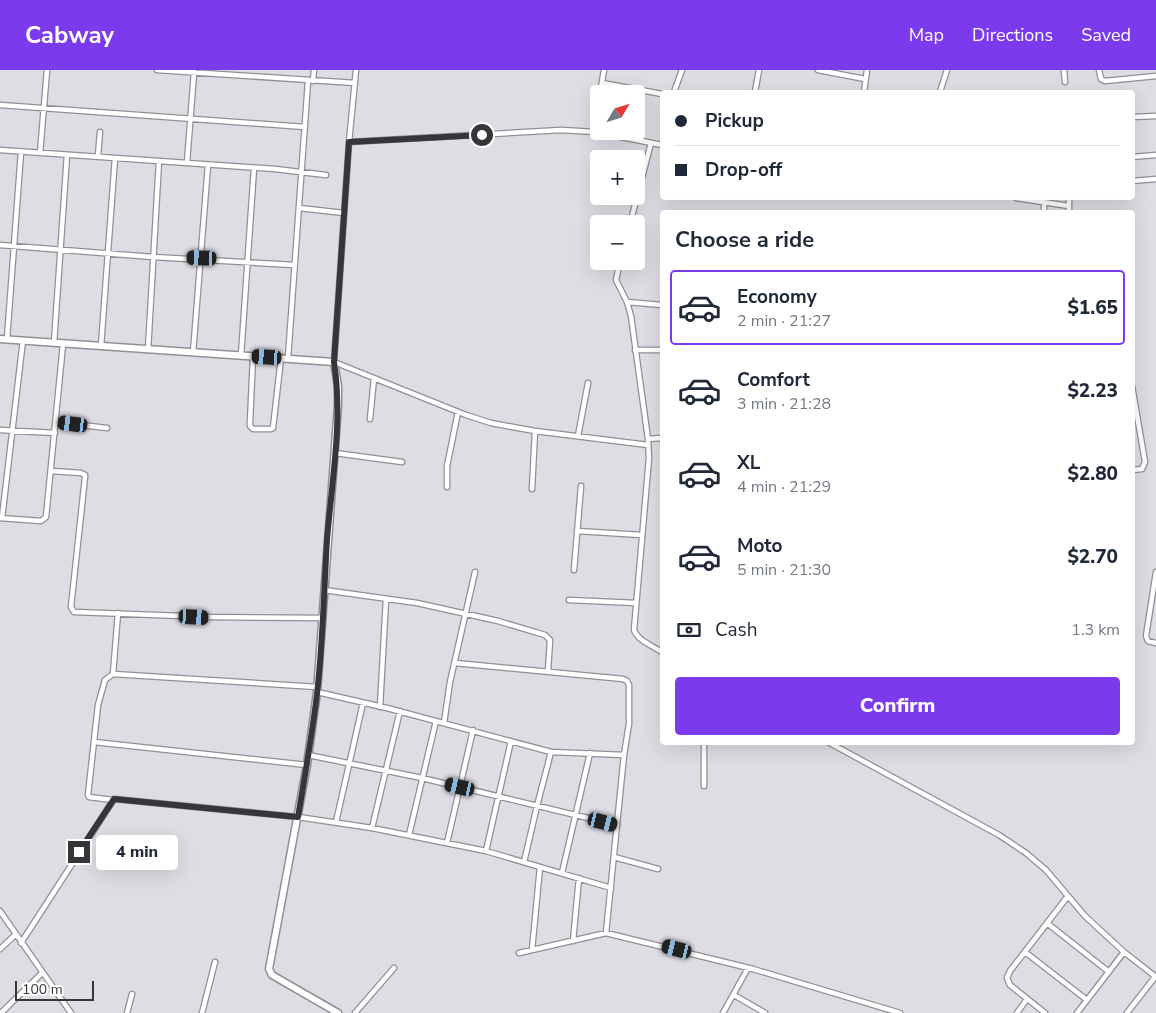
<!DOCTYPE html>
<html lang="en">
<head>
<meta charset="utf-8">
<style>
	body { margin:0; font-family:"Nunito Sans",sans-serif; background:#f6f6f7; color:#1f2937; height:100vh; display:flex; flex-direction:column; font-size:19px; white-space:nowrap }
	* { box-sizing:border-box; margin:0 }
	p { font-size:16px; color:#747a83 }
	.icon { flex:none; width:28px; height:28px; fill:none; stroke:currentColor; stroke-width:2; stroke-linecap:round; stroke-linejoin:round }
	.map { position:relative; flex:1; overflow:hidden }
	.side { position:absolute; left:660px; top:140px; width:475px; height:535px; display:flex; flex-direction:column; background:#fff; border-radius:5px; box-shadow:0 5px 20px #0002 }
	.side>* { flex:none }
	.banner { position:absolute; left:660px; top:20px; width:475px; height:110px; border-radius:5px; box-shadow:0 5px 20px #0002; display:grid; align-content:center; height:110px; padding:0 15px; background:#fff }
	.needle { width:32px; rotate:52deg }
	.buttons { position:absolute; left:590px; top:15px; display:grid; gap:10px }
	.buttons a { display:grid; place-items:center; width:55px; height:55px; border-radius:5px; background:#fff; box-shadow:0 5px 20px #0002; font-size:25px }
	.scale { position:absolute; left:15px; bottom:12px; width:79px; box-sizing:border-box; padding-left:5px; border:2px solid #363538; border-top:0; font-size:14px; line-height:18px; white-space:nowrap; color:#363538; -webkit-text-stroke:4px #fff; paint-order:stroke }
	.end { position:absolute; width:22px; height:22px; margin:-11px; border:6px solid #363538; background:#fff; box-shadow:0 0 0 2px #fff }
	.from { border-radius:50% }
	.bubble { position:absolute; height:35px; border-radius:5px; background:#fff; box-shadow:0 5px 20px #0002; font-size:16px; font-weight:800; line-height:35px; text-align:center }
	.car { position:absolute; width:15px; height:30px; margin:-15px -8px; border-radius:6px; box-shadow:0 0 4px 1px #0007; background:linear-gradient(#222 24%,#8ab4d8 0 40%,#222 0 76%,#8ab4d8 0 86%,#222 0) }
	.banner b { display:flex; align-items:center; gap:18px; height:48px; font-size:19px }
	.banner b+b { border-top:1px solid #e0e1e3 }
	.banner i { width:12px; height:12px; background:#1f2937 }
	ul { padding:0; list-style:none }
	li { display:flex; align-items:center; gap:15px; height:75px; margin:0 10px 8px; padding:0 5px; border:2px solid transparent; border-radius:5px }
	li div { flex:1 }
	li b { display:block; font-size:19px }
	li em { font-style:normal; font-weight:800 }
	li.on { border-color:#7c3aed }
	li>.icon { width:45px; height:45px; stroke-width:1.5 }
	h2 { padding:0 15px; font-size:22px; line-height:60px }
	.pay { display:flex; align-items:center; gap:12px; height:55px; padding:0 15px; font-size:19px }
	.pay p { margin-inline-start:auto }
	.cta { display:flex; gap:10px; margin-top:auto; padding:10px 15px }
	.cta a { flex:1; height:58px; border-radius:5px; background:#7c3aed; color:#fff; font-size:20px; font-weight:800; line-height:58px; text-align:center }
	header { display:flex; align-items:center; gap:30px; box-sizing:border-box; height:70px; padding:0 25px; background:#7c3aed; color:#fff }
	header strong { font-size:24px }
	nav { display:flex; gap:28px; margin-inline-start:auto; font-size:18px }
	.map>svg:first-child { display:block }
</style>
</head>
<body>
<header>
<strong>Cabway</strong>
<nav><a>Map</a><a>Directions</a><a>Saved</a></nav>
</header>
<div class="map">
<svg width="1156" height="943" viewBox="0 0 1156 943">
	<rect width="100%" height="100%" fill="#dfdde4"/>
	<g fill="none" stroke-linecap="round" stroke-linejoin="round">
		<defs>
			<path id="street" d="M157 0 355 13
				M356 0 349 72 334 292 466 345 491 353 535 361 648 375
				M818 0 865 9
				M1064 0 1065 12
				M1099 0 1101 9 1105 11 1156 6
				M313 11 314 0
				M602 13 662 24
				M674 22 682 0
				M755 22 759 0
				M864 22 867 0
				M940 22 947 0
				M600 24 604 0
				M0 35 305 57
				M1132 47 1156 46
				M596 62 599 37
				M349 72 561 60 596 62 662 75
				M0 80 275 99 326 105
				M40 83 47 0
				M98 86 100 62
				M1132 87 1156 85
				M187 93 194 2
				M1132 111 1156 109
				M1016 128 1069 136
				M299 138 344 143
				M1044 142V132
				M1069 142V128
				M630 154 651 73
				M0 175 153 187 294 195
				M620 191 616 210 627 232 631 246 648 369 649 388 634 560C638 571 653 576 662 582
				M627 232 662 235
				M7 269 21 82
				M54 273 67 85
				M101 276 115 88
				M148 280 159 91
				M635 280H662
				M193 283 208 95
				M241 286 254 98
				M253 287 250 352V356L253 359H271L273 358 281 288
				M288 288 308 11
				M1132 316 1145 392 1142 399 1132 400
				M370 349 374 308
				M56 352 107 358
				M0 360 55 363
				M578 366 588 313
				M648 369 662 368
				M335 383 402 392
				M52 401 81 403 85 405V407L71 537 74 542 210 547 323 548
				M447 417V396L458 342
				M532 419 535 361
				M0 448 41 451 46 447 63 274
				M2 448 23 270
				M577 461 642 465
				M574 500 581 416
				M1156 502 1146 566 1148 571 1156 573
				M324 520 417 533 498 551 545 565 550 570 548 601
				M569 530 636 533
				M455 593 623 609 627 611 629 615V654L624 685 606 863
				M113 604 317 617
				M317 622 387 638 551 682 624 685
				M380 637 386 529
				M444 653 450 612 475 502
				M94 672 307 695
				M828 672 999 765 1026 783 1046 800 1085 846 1124 882 1156 907
				M308 685 422 708 617 755
				M704 716V672
				M113 730 89 727 88 725 98 635 105 610 113 604 118 543
				M336 752 363 633
				M372 758 400 641
				M409 765 436 651
				M447 773 473 660
				M486 781 511 671
				M614 787 658 799
				M524 792 537 736 551 682
				M562 803 590 683
				M0 841 71 943
				M1047 853 1109 902
				M573 871 579 808
				M21 873 114 729 298 747 372 758 486 781 611 818
				M0 879 15 865
				M532 880 540 797
				M1025 882 1087 930
				M519 883 606 863 753 899 900 943
				M734 925 765 943
				M1 943 42 903
				M127 943 132 924
				M202 943 215 892
				M355 943 394 898
				M723 943 748 898
				M1017 943 1027 929
				M1045 943 1010 915 1007 908 1010 901 1068 826
				M1077 943 1124 882
				M1127 943 1155 907"/>
			<path id="secondary" d="M0 269 334 292 338 316V335L317 622 307 695 269 899 272 905 338 943"/>
		</defs>
		<use href="#street" stroke="#918f95" stroke-width="7"/>
		<use href="#secondary" stroke="#918f95" stroke-width="9"/>
		<use href="#street" stroke="#fff" stroke-width="4.5"/>
		<use href="#secondary" stroke="#fff" stroke-width="6"/>
	</g>
	<g fill="none" stroke-linecap="round" stroke-linejoin="round">
		<path stroke="#363538" stroke-width="6" d="M79 782 114 729 298 747C305 706 312 665 317 624 323 572 324 520 327 469 332 410 343 350 334 292L349 72 482 65"/>
	</g>
</svg>
<div class="buttons">
<a><svg class="needle" viewBox="-14 -14 28 28"><path d="M0-13l5 13h-10z" fill="#e53935"/><path d="M0 13l5-13h-10z" fill="#747a83"/></svg></a>
<a>+</a>
<a>−</a>
</div>
<div class="scale">100 m</div>
<i class="end from" style="left:482px;top:65px"></i>
<i class="end" style="left:79px;top:782px"></i>
<div class="bubble" style="left:96px;top:765px;width:82px">4 min</div>
<i class="car" style="left:202px;top:188px;rotate:272deg"></i>
<i class="car" style="left:267px;top:287px;rotate:273deg"></i>
<i class="car" style="left:73px;top:354px;rotate:277deg"></i>
<i class="car" style="left:194px;top:547px;rotate:93deg"></i>
<i class="car" style="left:460px;top:717px;rotate:283deg"></i>
<i class="car" style="left:603px;top:752px;rotate:104deg"></i>
<i class="car" style="left:677px;top:879px;rotate:284deg"></i>
<div class="banner">
<b><i class="from"></i>Pickup</b>
<b><i></i>Drop-off</b>
</div>
<section class="side">
<h2>Choose a ride</h2>
<ul>
<li class="on"><svg class="icon" aria-label="car" viewBox="0 0 24 24"><path d="M5 17H2v-5l4-1 3-4h7l3 4 3 1v5h-3M9 17h6M6 11h13"/><circle cx="7" cy="17" r="2"/><circle cx="17" cy="17" r="2"/></svg><div><b>Economy</b><p>2 min · 21:27</p></div><em>$1.65</em></li>
<li><svg class="icon" aria-label="car" viewBox="0 0 24 24"><path d="M5 17H2v-5l4-1 3-4h7l3 4 3 1v5h-3M9 17h6M6 11h13"/><circle cx="7" cy="17" r="2"/><circle cx="17" cy="17" r="2"/></svg><div><b>Comfort</b><p>3 min · 21:28</p></div><em>$2.23</em></li>
<li><svg class="icon" aria-label="car" viewBox="0 0 24 24"><path d="M5 17H2v-5l4-1 3-4h7l3 4 3 1v5h-3M9 17h6M6 11h13"/><circle cx="7" cy="17" r="2"/><circle cx="17" cy="17" r="2"/></svg><div><b>XL</b><p>4 min · 21:29</p></div><em>$2.80</em></li>
<li><svg class="icon" aria-label="car" viewBox="0 0 24 24"><path d="M5 17H2v-5l4-1 3-4h7l3 4 3 1v5h-3M9 17h6M6 11h13"/><circle cx="7" cy="17" r="2"/><circle cx="17" cy="17" r="2"/></svg><div><b>Moto</b><p>5 min · 21:30</p></div><em>$2.70</em></li>
</ul>
<div class="pay"><svg class="icon" aria-label="cash" viewBox="0 0 24 24"><path d="M3 7h18v10H3z"/><circle cx="12" cy="12" r="2"/></svg>Cash<p>1.3 km</p></div>
<div class="cta"><a>Confirm</a></div>
</section>
</div>
</body>
</html>
